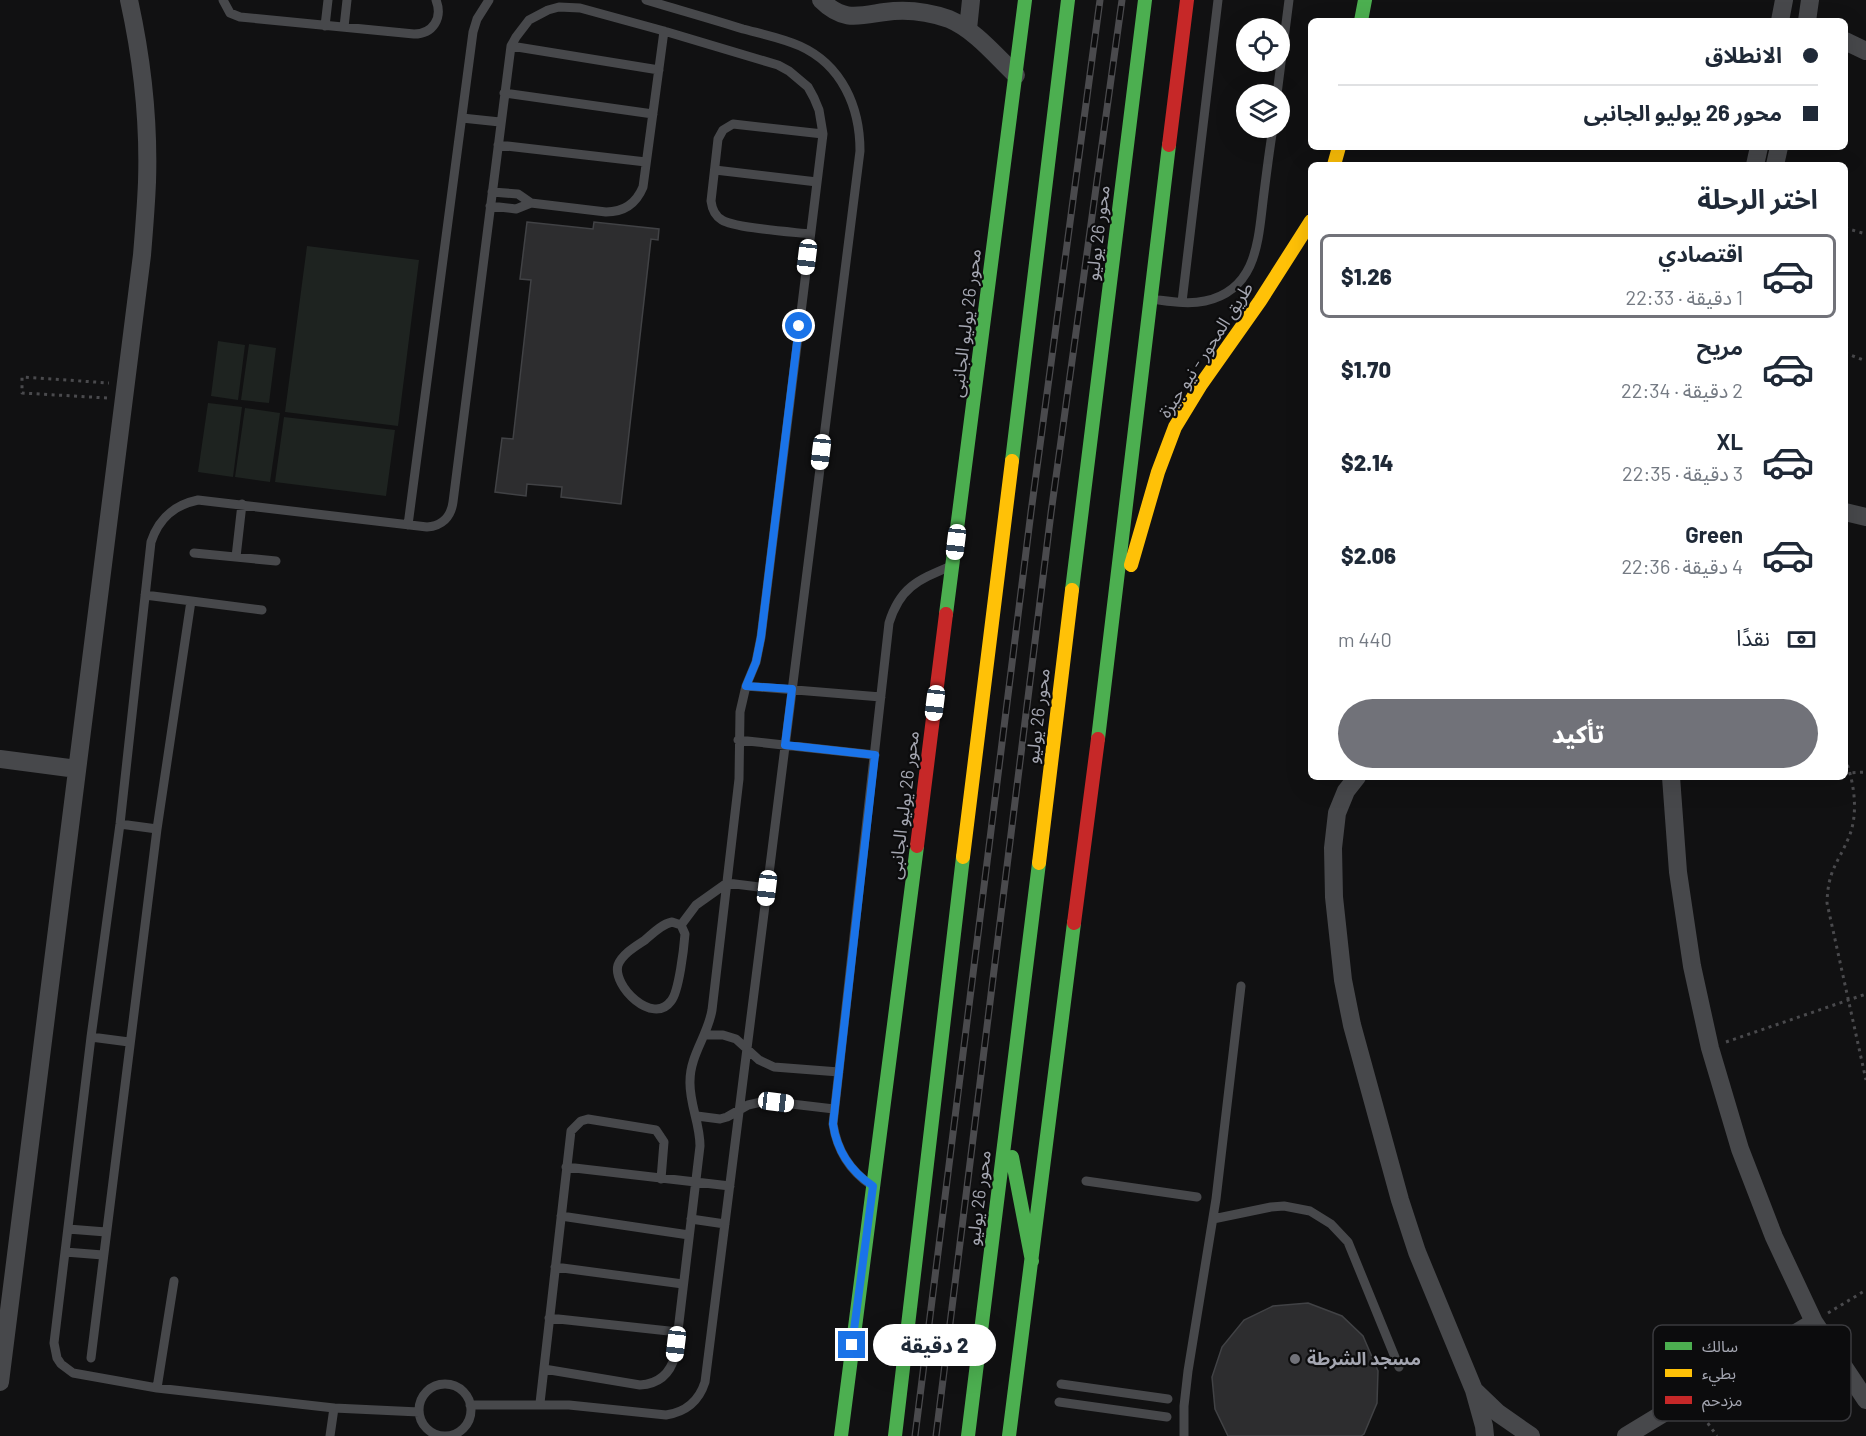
<!DOCTYPE html>
<html lang="ar">
<head>
<meta charset="utf-8">
<style>
	body { margin:0; font-family:Barlow,"Noto Sans Arabic",sans-serif; background:#f2f2f3; color:#1f2937; direction:rtl; height:100vh; display:flex; flex-direction:column; font-size:22px; white-space:nowrap }
	* { box-sizing:border-box; margin:0 }
	p { font-size:20px; color:#747a83 }
	.icon { flex:none; width:33px; height:33px; fill:none; stroke:currentColor; stroke-width:2; stroke-linecap:round; stroke-linejoin:round }
	.map { position:relative; flex:1; overflow:hidden; direction:ltr }
	.sheet { position:absolute; left:1308px; top:162px; width:540px; height:618px; display:flex; flex-direction:column; background:#fff; border-radius:9px; box-shadow:0 6px 24px #0002; direction:rtl }
	.sheet>* { flex:none }
	.top-card { position:absolute; left:1308px; top:18px; width:540px; height:132px; border-radius:9px; box-shadow:0 6px 24px #0002; direction:rtl; display:grid; align-content:center; height:132px; padding:0 30px; background:#fff }
	.tools { position:absolute; left:1236px; top:18px; display:grid; gap:12px }
	.tools a { display:grid; place-items:center; width:54px; height:54px; border-radius:50%; background:#fff; box-shadow:0 6px 24px #0002; font-size:30px }
	.end { position:absolute; width:27px; height:27px; margin:-14px; border:8px solid #1a73e8; background:#fff; box-shadow:0 0 0 3px #fff }
	.from { border-radius:50% }
	.bubble { position:absolute; height:42px; border-radius:21px; background:#fff; box-shadow:0 6px 24px #0002; font-size:20px; font-weight:800; line-height:42px; text-align:center; direction:rtl }
	.car { position:absolute; width:18px; height:36px; margin:-18px -9px; border-radius:8px; box-shadow:0 0 4px 2px #0007; background:linear-gradient(#fff 24%,#345 0 40%,#fff 0 76%,#345 0 86%,#fff 0) }
	.top-card b { display:flex; align-items:center; gap:21px; height:57px; font-size:22px }
	.top-card b+b { border-top:2px solid #e0e1e3 }
	.top-card i { width:15px; height:15px; background:#1f2937 }
	ul { padding:0; list-style:none }
	li { display:flex; align-items:center; gap:18px; height:84px; margin:0 12px 9px; padding:0 18px; border:3px solid transparent; border-radius:9px }
	li div { flex:1 }
	li b { display:block; font-size:22px }
	li em { font-style:normal; font-weight:800 }
	li.on { border-color:#717279 }
	li>.icon { width:54px; height:54px; stroke-width:1.5 }
	h2 { padding:0 30px; font-size:27px; line-height:72px }
	.pay { display:flex; align-items:center; gap:15px; height:66px; padding:0 30px; font-size:22px }
	.pay p { margin-inline-start:auto }
	.primary-button { display:flex; gap:12px; margin-top:auto; padding:12px 30px }
	.primary-button a { flex:1; height:69px; border-radius:36px; background:#717279; color:#fff; font-size:24px; font-weight:800; line-height:69px; text-align:center }
	.map>svg:first-child { display:block }
</style>
</head>
<body>
<div class="map">
<svg width="1866" height="1436" viewBox="0 0 1866 1436">
	<rect width="100%" height="100%" fill="#111112"/>
	<path fill="#1e2320" d="M307 246 419 260 398 426 285 412Z
		M218 341 245 345 238 400 211 396Z
		M249 344 276 348 269 403 241 400Z
		M208 403 242 407 233 477 198 472Z
		M245 408 280 413 270 482 235 477Z
		M284 417 395 430 386 496 275 482Z"/>
	<path fill="#2d2d2f" stroke="#414245" stroke-width="1.5" d="M527 222 593 229 594 222 659 229 658 240 651 239 621 504 561 497 562 487 527 484 526 496 495 492 502 438 513 439 531 280 520 279Z
		M1308 1303 1342 1316 1363 1336 1378 1371 1377 1403 1364 1434 1361 1436H1228L1215 1409 1212 1377 1222 1347 1244 1320 1273 1306Z"/>
	<g fill="none" stroke-linecap="round" stroke-linejoin="round">
		<path stroke="#4a4a4d" stroke-width="3" stroke-dasharray="3 4.5" stroke-linecap="butt" d="M1845 228 1866 234
			M1845 353 1866 361
			M107 398 22 393V377L109 383
			M1845 758C1854 782 1859 812 1849 837 1837 865 1828 870 1827 903L1866 1080
			M1845 773 1866 772
			M1688 778 1717 777
			M1726 1042 1866 994
			M1828 1313 1866 1290
			M1699 1411 1717 1436"/>
		<path stroke="#47484b" stroke-width="9" d="M223 0 230 13 240 17 414 34C433 34 443 18 436 0
			M325 26 328 0
			M344 27 347 0
			M511 46 659 70
			M504 93 653 114
			M1277 94 1289 0
			M462 118 500 122
			M498 145 646 162
			M715 170 817 182
			M492 192 518 194 531 203 606 212C624 212 636 204 643 187L664 31
			M490 206 516 209 531 203
			M810 234C793 232 734 228 722 220 715 216 712 209 711 201L718 139 723 130 733 124 823 134
			M1150 299C1168 301 1187 305 1205 301 1256 290 1258 243 1263 201 1266 177 1269 152 1273 128
			M1182 302 1218 0
			M408 525 473 32 477 19 489 0
			M194 553 276 561
			M236 557 242 504
			M145 595 262 610
			M746 686 881 697
			M738 740 875 755
			M120 824 157 829
			M672 922 681 925 685 934C684 947 679 992 671 1001 653 1026 612 986 618 965 622 954 636 946 645 940 653 933 662 924 672 922Z
			M681 925 696 905 727 883 767 888
			M705 1035H723L736 1039 759 1060 774 1067 839 1072
			M91 1037 129 1042
			M697 1116 720 1119 727 1117 748 1105 766 1101 834 1109
			M566 1167 730 1186
			M1086 1181 1197 1197
			M871 1185C849 1170 837 1150 833 1124L889 623C900 587 918 580 951 566
			M561 1216 689 1235
			M691 1219 725 1224
			M1213 1219 1271 1207 1284 1206 1310 1211 1331 1224 1348 1242 1399 1367
			M68 1229 106 1232
			M65 1252 103 1255
			M555 1267 683 1284
			M549 1318 678 1332
			M91 1358 157 829 191 601
			M1061 1384 1168 1399
			M419 1410a26 26 0 1 1 52 0a26 26 0 1 1-52 0Z
			M157 1388 174 1281
			M1059 1402 1167 1417
			M540 1403 571 1131 581 1121 588 1119 656 1130 664 1142 661 1179
			M470 1405H569L666 1415C686 1412 699 1401 705 1382L860 151C860 107 842 65 800 46 782 38 762 34 743 29 711 19 679 10 646 0
			M419 1412 334 1408 157 1388 73 1373 61 1364 57 1358 54 1343 91 1037 120 824 151 542C159 518 174 505 198 500L427 527C442 526 451 517 453 502L511 46 516 37 529 20 548 10 559 7 580 8 664 31 778 65 789 71 808 87 814 98 819 110 823 134 761 637 756 662 746 686 740 712 739 779 712 1010C708 1035 690 1055 690 1081 689 1103 700 1123 700 1146L675 1356C670 1374 658 1384 640 1385L544 1369
			M330 1436 334 1408
			M1184 1436V1406L1188 1371 1216 1199 1241 986"/>
		<path stroke="#47484b" stroke-width="18" d="M821 0C843 22 858 16 885 12 906 9 929 12 949 19 975 30 995 55 1016 75
			M1780 21 1784 0
			M1807 21 1810 0
			M968 29 971 0
			M1845 41 1866 51
			M1755 165 1759 147
			M1775 165 1779 147
			M1845 512 1866 517
			M0 759 77 769
			M1357 777 1346 791 1337 813 1333 848 1334 897 1343 980 1352 1025 1400 1200 1417 1252 1474 1390 1484 1426 1485 1436
			M1671 777 1678 872 1692 966 1710 1048 1740 1149 1774 1237 1814 1322 1866 1400
			M0 1382 142 255C144 231 146 207 147 182 149 121 142 59 129 0
			M1474 1390 1498 1413 1531 1436
			M1626 1436 1814 1322"/>
		<path stroke="#4caf50" stroke-width="14" d="M1361 21 1365 0
			M1012 461 1068 0
			M1072 590 1145 0
			M946 614 1025 0
			M1098 739 1169 145
			M1012 1157 1032 1261
			M841 1436 917 846
			M895 1436 963 857
			M968 1436 1039 863
			M1009 1436 1074 923"/>
		<path stroke="#ffc107" stroke-width="14" d="M1334 165 1339 147
			M1131 565 1158 472 1175 427 1200 386 1260 301 1311 221
			M963 857 1012 461
			M1039 863 1072 590"/>
		<path stroke="#c62828" stroke-width="14" d="M1169 145 1187 0
			M917 846 946 614
			M1074 923 1098 739"/>
		<defs>
			<path id="rail" d="M915 1436 1031 512 1100 0
				M936 1436 1051 513 1122 0"/>
		</defs>
		<use href="#rail" stroke="#4a4a4d" stroke-width="7"/>
		<use href="#rail" stroke="#0c0c0d" stroke-width="4.5" stroke-dasharray="14" stroke-linecap="butt"/>
	</g>
	<g fill="none" stroke-linecap="round" stroke-linejoin="round">
		<path stroke="#1a73e8" stroke-width="8" d="M799 326 761 637 756 662 746 686 792 689 785 745 875 755 833 1124C837 1151 850 1171 873 1186L852 1345"/>
	</g>
	<circle fill="#717279" stroke="#0c0c0d" stroke-width="2" cx="1295" cy="1359" r="6"/>
	<g text-anchor="middle" stroke-width="4.5" stroke-linejoin="round" paint-order="stroke">
		<g font-size="18" fill="#a4a6b1" stroke="#0c0c0d">
			<text transform="translate(1098 233) rotate(-83)" y="6">محور 26 يوليو</text>
			<text transform="translate(966 323) rotate(-83)" y="6">محور 26 يوليو الجانبى</text>
			<text transform="translate(1206 350) rotate(-57)" y="6">طريق المحور - نيو جيزة</text>
			<text transform="translate(1038 716) rotate(-83)" y="6">محور 26 يوليو</text>
			<text transform="translate(904 805) rotate(-83)" y="6">محور 26 يوليو الجانبى</text>
			<text transform="translate(979 1198) rotate(-83)" y="6">محور 26 يوليو</text>
		</g>
		<g font-size="18" font-weight="bold" fill="#a4a6b1" stroke="#0c0c0d" text-anchor="start">
			<text x="1307" y="1365">مسجد الشرطة</text>
		</g>
	</g>
	<rect x="1653" y="1325" width="198" height="96" rx="9" fill="#0c0c0d" stroke="#3a3a3e" stroke-width="1.5"/>
	<rect x="1665" y="1342" width="27" height="8" fill="#4caf50"/>
	<rect x="1665" y="1369" width="27" height="8" fill="#ffc107"/>
	<rect x="1665" y="1396" width="27" height="8" fill="#c62828"/>
	<g font-size="16" fill="#a4a6b1">
		<text x="1702" y="1352">سالك</text>
		<text x="1702" y="1379">بطيء</text>
		<text x="1702" y="1406">مزدحم</text>
	</g>
</svg>
<div class="tools">
<a><svg class="icon" aria-label="locate" viewBox="0 0 24 24"><circle cx="12" cy="12" r="6"/><path d="M12 2v4M12 18v4M2 12h4M18 12h4"/></svg></a>
<a><svg class="icon" aria-label="layers" viewBox="0 0 24 24"><path d="M12 4l9 5-9 5-9-5zM3 14l9 5 9-5"/></svg></a>
</div>
<i class="end from" style="left:799px;top:326px"></i>
<i class="end" style="left:852px;top:1345px"></i>
<div class="bubble" style="left:873px;top:1324px;width:123px">2 دقيقة</div>
<i class="car" style="left:807px;top:257px;rotate:187deg"></i>
<i class="car" style="left:821px;top:452px;rotate:187deg"></i>
<i class="car" style="left:956px;top:542px;rotate:187deg"></i>
<i class="car" style="left:935px;top:703px;rotate:187deg"></i>
<i class="car" style="left:767px;top:888px;rotate:187deg"></i>
<i class="car" style="left:776px;top:1102px;rotate:97deg"></i>
<i class="car" style="left:676px;top:1344px;rotate:187deg"></i>
<div class="top-card">
<b><i class="from"></i>الانطلاق</b>
<b><i></i>محور 26 يوليو الجانبى</b>
</div>
<section class="sheet">
<h2>اختر الرحلة</h2>
<ul>
<li class="on"><svg class="icon" aria-label="car" viewBox="0 0 24 24"><path d="M5 17H2v-5l4-1 3-4h7l3 4 3 1v5h-3M9 17h6M6 11h13"/><circle cx="7" cy="17" r="2"/><circle cx="17" cy="17" r="2"/></svg><div><b>اقتصادي</b><p>1 دقيقة · 22:33</p></div><em>$1.26</em></li>
<li><svg class="icon" aria-label="car" viewBox="0 0 24 24"><path d="M5 17H2v-5l4-1 3-4h7l3 4 3 1v5h-3M9 17h6M6 11h13"/><circle cx="7" cy="17" r="2"/><circle cx="17" cy="17" r="2"/></svg><div><b>مريح</b><p>2 دقيقة · 22:34</p></div><em>$1.70</em></li>
<li><svg class="icon" aria-label="car" viewBox="0 0 24 24"><path d="M5 17H2v-5l4-1 3-4h7l3 4 3 1v5h-3M9 17h6M6 11h13"/><circle cx="7" cy="17" r="2"/><circle cx="17" cy="17" r="2"/></svg><div><b>XL</b><p>3 دقيقة · 22:35</p></div><em>$2.14</em></li>
<li><svg class="icon" aria-label="car" viewBox="0 0 24 24"><path d="M5 17H2v-5l4-1 3-4h7l3 4 3 1v5h-3M9 17h6M6 11h13"/><circle cx="7" cy="17" r="2"/><circle cx="17" cy="17" r="2"/></svg><div><b>Green</b><p>4 دقيقة · 22:36</p></div><em>$2.06</em></li>
</ul>
<div class="pay"><svg class="icon" aria-label="cash" viewBox="0 0 24 24"><path d="M3 7h18v10H3z"/><circle cx="12" cy="12" r="2"/></svg>نقدًا<p>440 m</p></div>
<div class="primary-button"><a>تأكيد</a></div>
</section>
</div>
</body>
</html>
